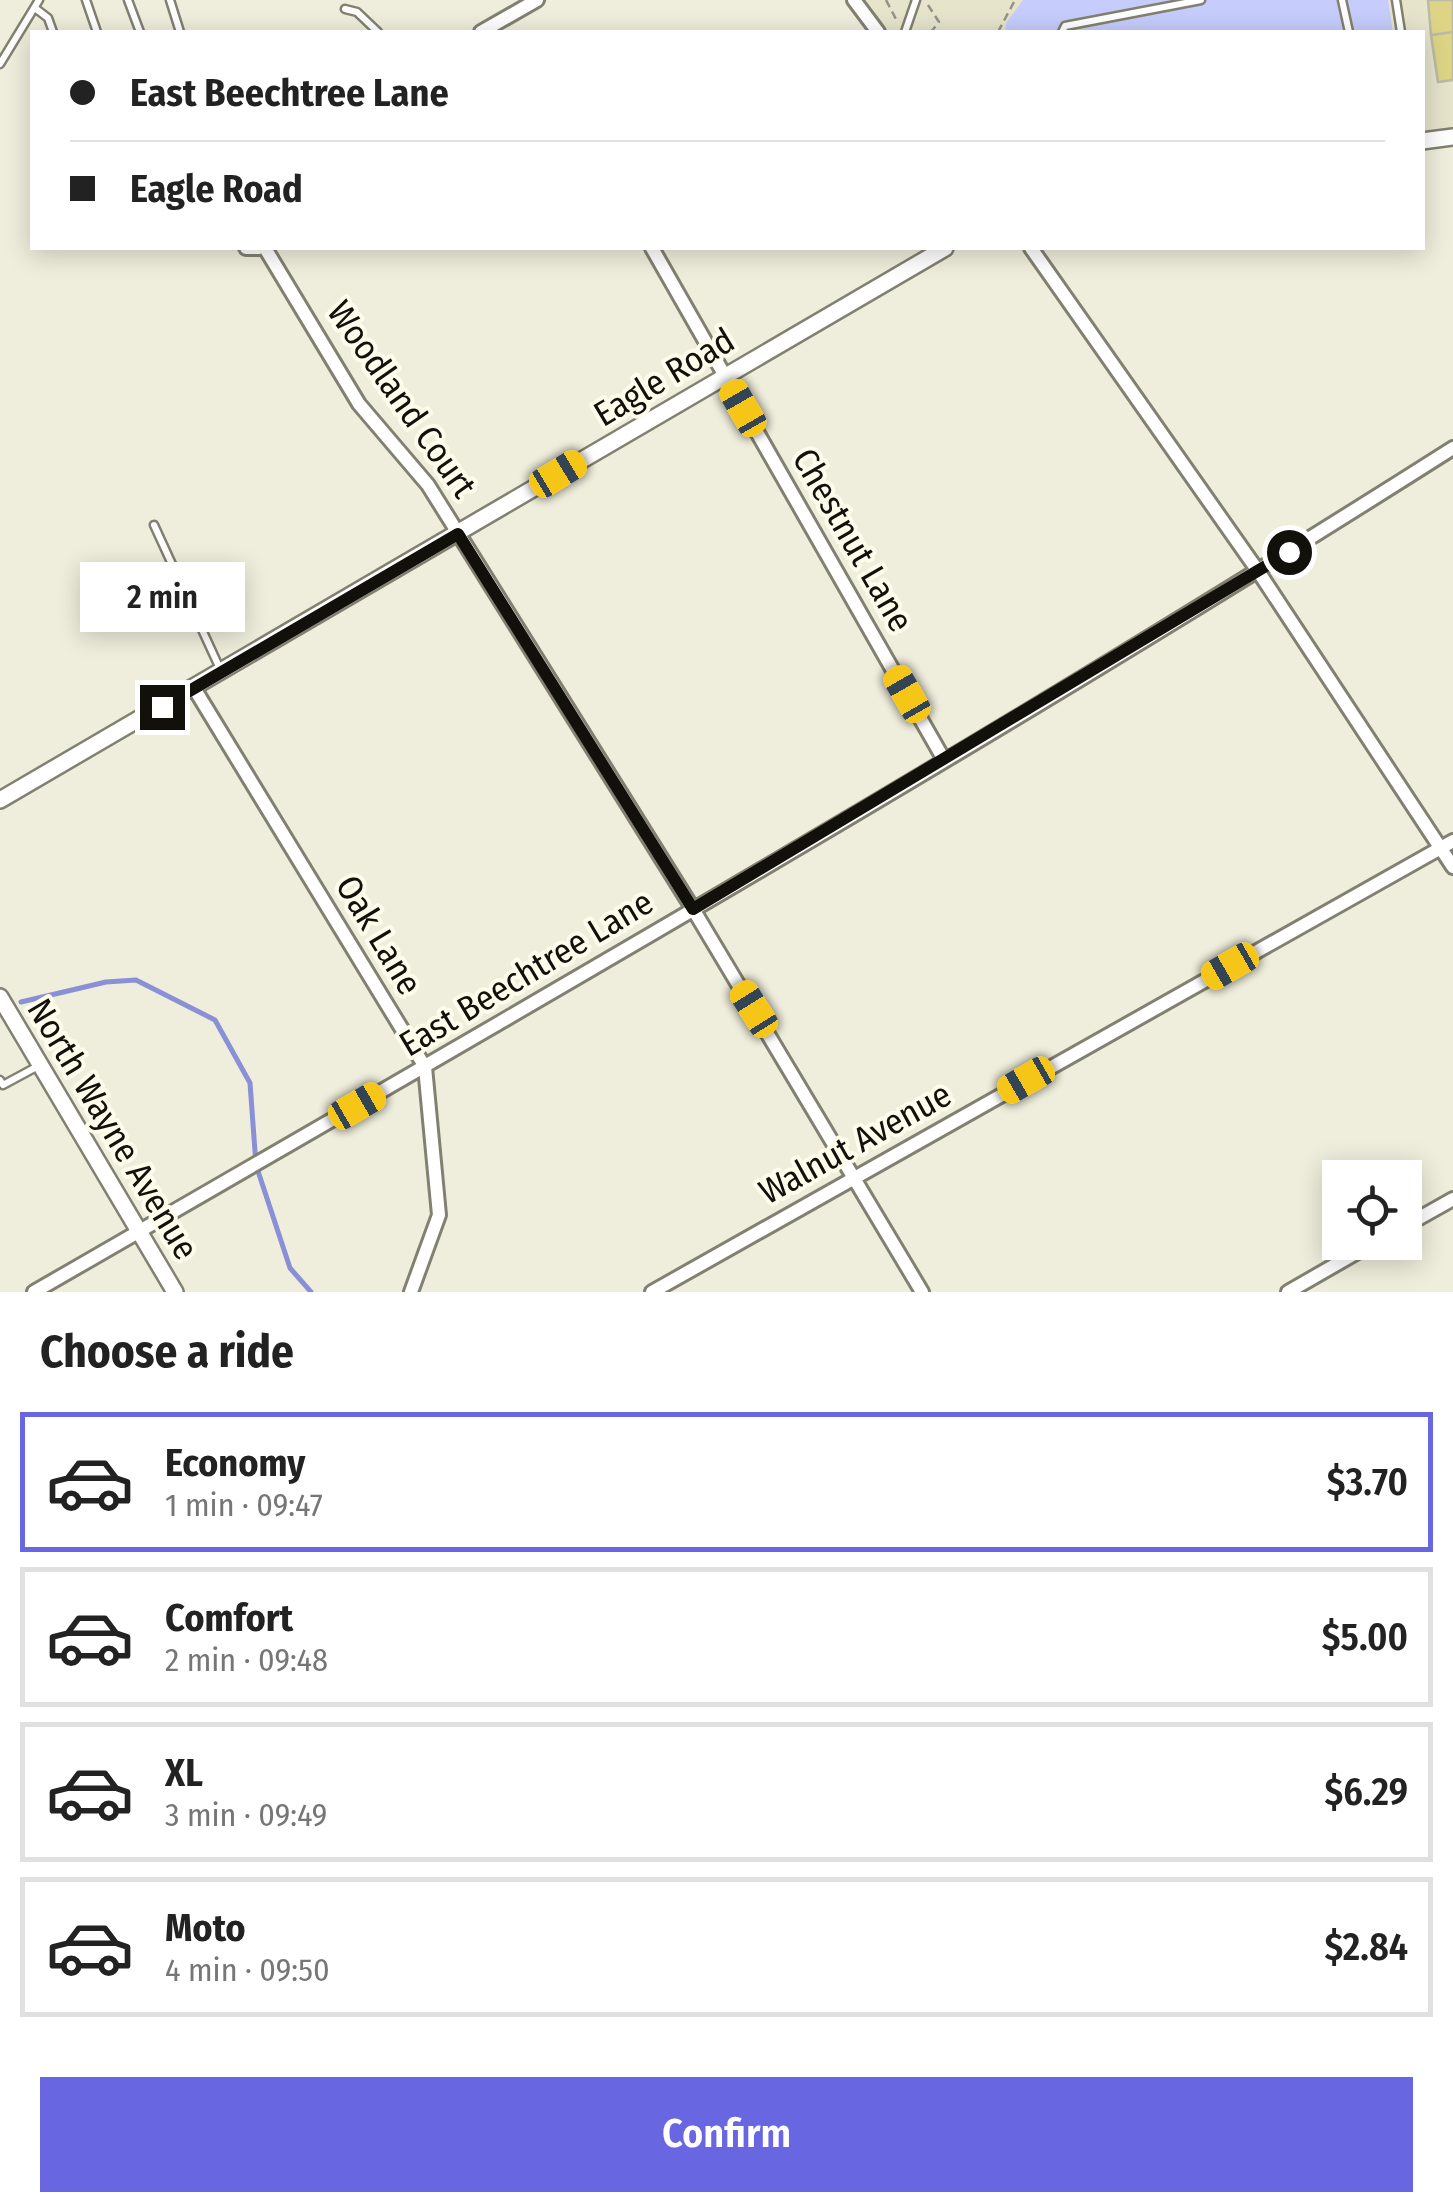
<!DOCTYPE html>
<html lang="en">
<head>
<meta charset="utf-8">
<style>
	body { margin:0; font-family:"Fira Sans Condensed",sans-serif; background:#f2f2f2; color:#222; height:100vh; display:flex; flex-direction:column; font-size:38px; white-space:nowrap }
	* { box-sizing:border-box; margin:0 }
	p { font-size:32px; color:#767676 }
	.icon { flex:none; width:55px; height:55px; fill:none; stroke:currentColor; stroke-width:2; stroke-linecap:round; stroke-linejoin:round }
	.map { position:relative; height:1292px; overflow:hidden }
	.drawer { display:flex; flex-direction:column; background:#fff; flex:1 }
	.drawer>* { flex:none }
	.hud { position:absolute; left:30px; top:30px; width:1395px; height:220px; border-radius:0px; box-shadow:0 5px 25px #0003; display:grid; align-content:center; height:220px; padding:0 40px; background:#fff }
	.buttons { position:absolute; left:1322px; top:1160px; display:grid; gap:20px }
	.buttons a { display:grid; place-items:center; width:100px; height:100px; border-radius:0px; background:#fff; box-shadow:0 5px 25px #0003; font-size:50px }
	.end { position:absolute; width:45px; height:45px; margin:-22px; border:12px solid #11100a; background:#fff; box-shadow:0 0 0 5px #fff }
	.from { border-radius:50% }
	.bubble { position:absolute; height:70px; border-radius:0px; background:#fff; box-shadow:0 5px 25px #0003; font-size:32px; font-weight:600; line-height:70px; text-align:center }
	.car { position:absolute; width:30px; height:60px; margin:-30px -15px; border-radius:12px; box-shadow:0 0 8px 2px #0007; background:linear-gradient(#f5c518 24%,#345 0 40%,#f5c518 0 76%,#345 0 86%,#f5c518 0) }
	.hud b { display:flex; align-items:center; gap:35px; height:95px; font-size:38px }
	.hud b+b { border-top:2px solid #e0e0e0 }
	.hud i { width:25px; height:25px; background:#222 }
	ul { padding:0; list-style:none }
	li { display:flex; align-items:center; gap:30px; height:140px; margin:0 20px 15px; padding:0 20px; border:5px solid #e0e0e0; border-radius:0px }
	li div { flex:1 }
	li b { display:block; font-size:38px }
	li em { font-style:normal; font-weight:600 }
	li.on { border-color:#6867e1 }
	li>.icon { width:90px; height:90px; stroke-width:1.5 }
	h2 { padding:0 40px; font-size:45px; line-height:120px }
	.action { display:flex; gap:20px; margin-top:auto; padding:20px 40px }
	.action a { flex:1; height:115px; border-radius:0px; background:#6867e1; color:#fff; font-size:40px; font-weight:600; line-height:115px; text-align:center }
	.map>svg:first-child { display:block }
</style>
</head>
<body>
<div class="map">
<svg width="1453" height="1292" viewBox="0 0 1453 1292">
	<rect width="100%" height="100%" fill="#efeedc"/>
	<path fill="#e6e4cb" d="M854 0H1453V137L1423 141 1422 32H878Z"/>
	<path fill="#c6ccfb" d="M1023 0H1388L1393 32H1005L1006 23Z"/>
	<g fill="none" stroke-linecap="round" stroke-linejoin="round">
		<path stroke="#8a90d5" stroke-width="5" d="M21 1002 106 982 136 980 215 1020 250 1083 256 1165 290 1268 311 1292"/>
	</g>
	<path fill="#ddd585" stroke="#bbbaa8" stroke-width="2.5" d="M1428 0H1453V32L1431 35Z
		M1453 32V80L1438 82 1431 35Z"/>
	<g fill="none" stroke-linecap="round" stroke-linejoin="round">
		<defs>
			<path id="service" d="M86 0 97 32
				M128 0 140 32
				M170 0 180 32
				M1342 0 1349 32
				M1396 0 1401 32
				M35 8 48 18 53 32
				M345 9 357 12 378 32
				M905 32 916 0
				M1062 32 1065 26 1201 0
				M0 64 39 0
				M154 525 221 671
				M0 1080 3 1085 40 1065"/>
			<path id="minor" d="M854 0 878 32
				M481 32 537 0
				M246 248H259
				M265 248 359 404 428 485 693 909 922 1292
				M652 248 943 758
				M1031 248 1258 571 1453 867
				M194 688 425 1067 439 1215 411 1292
				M1405 1226 1453 1199
				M34 1292C510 1017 989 743 1453 448
				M652 1292 1453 841
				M1288 1292 1375 1242"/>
			<path id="tertiary" d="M1422 141 1453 137
				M0 800 945 248
				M0 997 175 1292"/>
		</defs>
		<use href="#service" stroke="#828070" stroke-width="11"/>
		<use href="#minor" stroke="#828070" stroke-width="18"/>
		<use href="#tertiary" stroke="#828070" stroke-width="20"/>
		<path stroke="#949386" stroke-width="2.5" stroke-dasharray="8 5" stroke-linecap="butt" d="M886 0 897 21
			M928 5 939 22 931 32
			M998 32 1015 0"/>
		<use href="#service" stroke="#fff" stroke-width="6"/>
		<use href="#minor" stroke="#fff" stroke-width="12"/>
		<use href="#tertiary" stroke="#fff" stroke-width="15"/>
	</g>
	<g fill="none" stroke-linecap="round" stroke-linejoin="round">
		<path stroke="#11100a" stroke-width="12" d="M162 707 458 534 693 909 1289 552"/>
	</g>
	<g text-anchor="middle" stroke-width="8" stroke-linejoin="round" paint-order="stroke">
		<g font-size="35" fill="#11100a" stroke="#fdfbe9">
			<text transform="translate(664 377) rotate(-31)" y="12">Eagle Road</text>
			<text transform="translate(402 399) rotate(55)" y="12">Woodland Court</text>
			<text transform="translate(853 540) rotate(60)" y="12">Chestnut Lane</text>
			<text transform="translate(379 935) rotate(59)" y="12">Oak Lane</text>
			<text transform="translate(526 973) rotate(-31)" y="12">East Beechtree Lane</text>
			<text transform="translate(113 1129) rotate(59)" y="12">North Wayne Avenue</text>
			<text transform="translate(855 1143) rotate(-29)" y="12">Walnut Avenue</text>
		</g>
	</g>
</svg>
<div class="buttons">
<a><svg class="icon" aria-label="locate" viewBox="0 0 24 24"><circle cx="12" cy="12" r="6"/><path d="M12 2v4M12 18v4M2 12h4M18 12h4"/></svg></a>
</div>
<i class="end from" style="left:1289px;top:552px"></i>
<i class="end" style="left:162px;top:707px"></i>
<div class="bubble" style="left:80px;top:562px;width:165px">2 min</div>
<i class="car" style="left:743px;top:408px;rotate:330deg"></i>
<i class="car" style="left:558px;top:474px;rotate:59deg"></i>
<i class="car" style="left:907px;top:694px;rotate:330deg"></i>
<i class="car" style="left:1230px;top:966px;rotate:240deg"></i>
<i class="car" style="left:754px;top:1009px;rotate:328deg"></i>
<i class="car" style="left:1026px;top:1080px;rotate:240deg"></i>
<i class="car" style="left:357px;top:1106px;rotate:60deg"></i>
<div class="hud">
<b><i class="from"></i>East Beechtree Lane</b>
<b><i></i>Eagle Road</b>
</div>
</div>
<section class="drawer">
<h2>Choose a ride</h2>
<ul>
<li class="on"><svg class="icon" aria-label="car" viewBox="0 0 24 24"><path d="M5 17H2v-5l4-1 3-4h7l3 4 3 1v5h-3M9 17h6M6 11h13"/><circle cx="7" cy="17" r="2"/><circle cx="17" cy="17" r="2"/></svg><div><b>Economy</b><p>1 min · 09:47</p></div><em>$3.70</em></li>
<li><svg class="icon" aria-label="car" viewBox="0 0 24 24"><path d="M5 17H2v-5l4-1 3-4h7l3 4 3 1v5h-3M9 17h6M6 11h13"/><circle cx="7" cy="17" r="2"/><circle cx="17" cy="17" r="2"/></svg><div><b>Comfort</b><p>2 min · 09:48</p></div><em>$5.00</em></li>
<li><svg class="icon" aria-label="car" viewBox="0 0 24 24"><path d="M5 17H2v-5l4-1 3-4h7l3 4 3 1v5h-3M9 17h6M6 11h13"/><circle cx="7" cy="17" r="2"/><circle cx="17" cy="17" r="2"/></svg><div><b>XL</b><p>3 min · 09:49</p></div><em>$6.29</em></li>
<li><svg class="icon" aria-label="car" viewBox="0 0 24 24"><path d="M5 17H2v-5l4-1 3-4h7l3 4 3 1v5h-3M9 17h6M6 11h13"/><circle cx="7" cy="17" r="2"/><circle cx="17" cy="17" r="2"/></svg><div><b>Moto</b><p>4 min · 09:50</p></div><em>$2.84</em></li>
</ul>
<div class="action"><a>Confirm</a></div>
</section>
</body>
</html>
